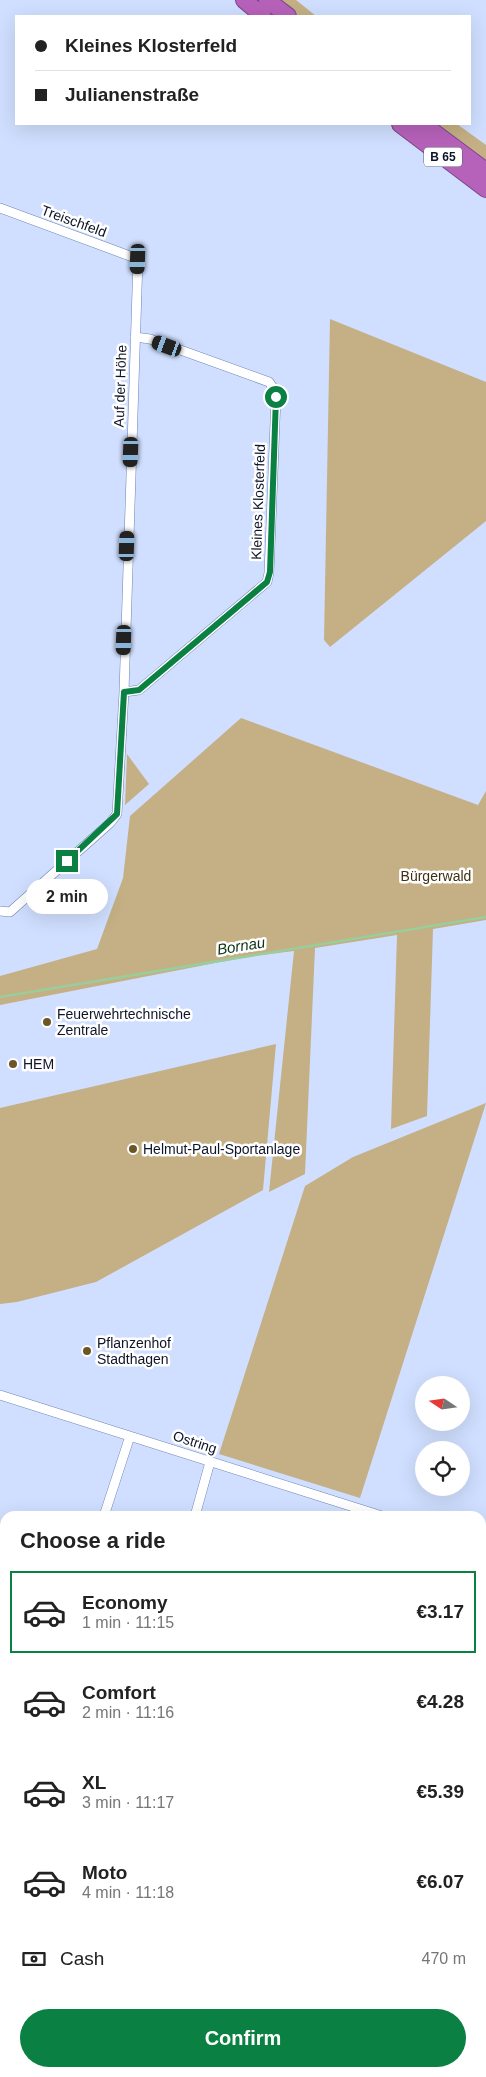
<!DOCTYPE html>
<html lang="en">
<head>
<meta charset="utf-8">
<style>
	body { margin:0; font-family:Arial,sans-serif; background:#f2f2f2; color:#222; height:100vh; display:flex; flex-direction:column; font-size:19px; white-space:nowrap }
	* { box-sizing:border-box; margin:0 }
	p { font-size:16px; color:#767676 }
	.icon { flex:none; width:28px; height:28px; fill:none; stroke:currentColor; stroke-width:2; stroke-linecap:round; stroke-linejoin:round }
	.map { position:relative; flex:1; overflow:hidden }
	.details { position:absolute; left:0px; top:1511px; width:486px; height:566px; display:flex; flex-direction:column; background:#fff; border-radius:15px 15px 0 0; box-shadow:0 5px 20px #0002 }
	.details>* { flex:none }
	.top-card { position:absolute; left:15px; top:15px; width:456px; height:110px; border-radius:0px; box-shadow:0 5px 20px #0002; display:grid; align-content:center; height:110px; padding:0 20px; background:#fff }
	.needle { width:32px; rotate:283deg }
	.fabs { position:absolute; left:415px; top:1376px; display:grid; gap:10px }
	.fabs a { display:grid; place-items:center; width:55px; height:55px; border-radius:50%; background:#fff; box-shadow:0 5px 20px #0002; font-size:25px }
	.end { position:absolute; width:22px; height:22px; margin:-11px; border:6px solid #0b8043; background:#fff; box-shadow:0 0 0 2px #fff }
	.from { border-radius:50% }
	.bubble { position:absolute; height:35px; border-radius:18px; background:#fff; box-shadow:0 5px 20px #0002; font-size:16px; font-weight:700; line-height:35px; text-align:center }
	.car { position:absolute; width:15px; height:30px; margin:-15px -8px; border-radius:6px; box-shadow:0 0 4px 1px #0007; background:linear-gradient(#222 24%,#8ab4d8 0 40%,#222 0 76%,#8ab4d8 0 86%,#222 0) }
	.top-card b { display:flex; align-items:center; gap:18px; height:48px; font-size:19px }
	.top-card b+b { border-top:1px solid #e0e0e0 }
	.top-card i { width:12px; height:12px; background:#222 }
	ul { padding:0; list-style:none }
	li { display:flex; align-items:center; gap:15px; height:82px; margin:0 10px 8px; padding:0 10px; border:2px solid transparent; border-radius:0px }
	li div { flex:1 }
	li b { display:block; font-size:19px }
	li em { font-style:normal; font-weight:700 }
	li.on { border-color:#0b8043 }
	li>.icon { width:45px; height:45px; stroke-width:1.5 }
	h2 { padding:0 20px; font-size:22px; line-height:60px }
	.pay { display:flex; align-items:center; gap:12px; height:55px; padding:0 20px; font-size:19px }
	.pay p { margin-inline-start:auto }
	.cta { display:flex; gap:10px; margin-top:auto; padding:10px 20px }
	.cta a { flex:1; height:58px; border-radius:30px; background:#0b8043; color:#fff; font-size:20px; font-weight:700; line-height:58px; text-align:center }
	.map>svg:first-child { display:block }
</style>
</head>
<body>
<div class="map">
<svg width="486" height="2077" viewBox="0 0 486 2077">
	<rect width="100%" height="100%" fill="#d0dfff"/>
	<path fill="#c4b084" d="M279 0H296L316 16H299Z
		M438 124H457L486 145V160Z
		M330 319 486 382V521L330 647 324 640Z
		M241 718 478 805 486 791V920L433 929 427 1116 391 1129 397 935 315 948 305 1174 269 1192 294 951 246 957 0 1005V976L97 949 123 878 130 816Z
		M127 754 149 784 125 805Z
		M276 1044 263 1190 96 1282 17 1302 0 1304V1108Z
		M486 1103 360 1498 219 1454 305 1186 353 1157Z
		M481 1773 486 1775V2009L481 2019Z
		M5 2054V2072L368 2073 366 2077H0V2056Z"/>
	<path fill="#99cd9b" d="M481 1573 486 1574V1692L481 1688Z"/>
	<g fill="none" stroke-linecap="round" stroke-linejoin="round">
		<path stroke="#99cd9b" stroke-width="2.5" d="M0 997 486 917
			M0 2067H5
			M30 2072 50 2077
			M84 2077 92 2072"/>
		<defs>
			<path id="street" d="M0 208 138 259 124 692 117 814 110 823 10 912 0 911
				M124 692 139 690 267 582 269 573 276 397 274 389 269 382 150 339 135 337
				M0 1395 382 1516
				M104 1516 130 1436
				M195 1516 210 1462
				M481 1548 486 1550
				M0 1733 5 1734
				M400 2072 410 2077
				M376 2077 378 2072"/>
			<path id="highway" d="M244 0 263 16
				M267 0 288 16
				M400 124 486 189
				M423 124 486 171"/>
		</defs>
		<use href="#street" stroke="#6e84b4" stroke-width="10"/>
		<use href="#highway" stroke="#7c4787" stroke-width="18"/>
		<use href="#street" stroke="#fff" stroke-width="9"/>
		<use href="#highway" stroke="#b762ba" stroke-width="16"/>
	</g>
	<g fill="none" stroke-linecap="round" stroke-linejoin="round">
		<path stroke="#0b8043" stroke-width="6" d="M67 861 117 814 124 692 139 690 267 582 270 572 276 397"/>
	</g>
	<g fill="#6c5626" stroke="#fff" stroke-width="2">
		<circle cx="47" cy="1022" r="5"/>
		<circle cx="13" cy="1064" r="5"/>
		<circle cx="133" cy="1149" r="5"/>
		<circle cx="87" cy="1351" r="5"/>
	</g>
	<g text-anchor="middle" stroke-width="5" stroke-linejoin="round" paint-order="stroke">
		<rect fill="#fff" stroke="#565b68" stroke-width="1" x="424" y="147.5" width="38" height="19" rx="4"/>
		<g font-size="12" font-weight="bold" fill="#0e1528">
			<text x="443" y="161">B 65</text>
		</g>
		<g font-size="14" fill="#0e1528" stroke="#fff">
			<text transform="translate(74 221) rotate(20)" y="5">Treischfeld</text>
			<text transform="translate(120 386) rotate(-88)" y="5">Auf der Höhe</text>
			<text transform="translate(258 502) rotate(-88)" y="5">Kleines Klosterfeld</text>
			<text transform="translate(195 1442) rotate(18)" y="5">Ostring</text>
		</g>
		<g font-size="14" fill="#3d3013" stroke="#fff">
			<text x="436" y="881">Bürgerwald</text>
		</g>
		<g font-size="14" fill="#0e1528" stroke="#fff" text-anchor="start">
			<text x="57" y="1019">Feuerwehrtechnische<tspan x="57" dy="16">Zentrale</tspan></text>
			<text x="23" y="1069">HEM</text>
			<text x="143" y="1154">Helmut-Paul-Sportanlage</text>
			<text x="97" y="1348">Pflanzenhof<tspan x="97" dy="16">Stadthagen</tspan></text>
		</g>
		<g font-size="15" font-style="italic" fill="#0d3312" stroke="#fff">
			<text transform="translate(241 946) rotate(-9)" y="5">Bornau</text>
		</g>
	</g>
</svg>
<div class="fabs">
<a><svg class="needle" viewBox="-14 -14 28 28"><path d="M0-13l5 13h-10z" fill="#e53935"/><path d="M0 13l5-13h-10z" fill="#767676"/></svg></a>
<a><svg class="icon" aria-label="locate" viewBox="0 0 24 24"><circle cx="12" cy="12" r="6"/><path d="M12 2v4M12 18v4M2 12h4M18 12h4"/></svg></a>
</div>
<i class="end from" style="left:276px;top:397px"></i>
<i class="end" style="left:67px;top:861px"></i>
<div class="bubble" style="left:26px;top:879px;width:82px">2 min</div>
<i class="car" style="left:138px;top:259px;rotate:182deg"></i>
<i class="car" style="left:167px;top:346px;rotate:290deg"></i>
<i class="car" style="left:131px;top:452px;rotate:182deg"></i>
<i class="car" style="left:127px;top:546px;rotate:2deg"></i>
<i class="car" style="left:124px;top:640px;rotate:182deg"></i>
<div class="top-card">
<b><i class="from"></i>Kleines Klosterfeld</b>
<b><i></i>Julianenstraße</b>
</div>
<section class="details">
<h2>Choose a ride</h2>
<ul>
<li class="on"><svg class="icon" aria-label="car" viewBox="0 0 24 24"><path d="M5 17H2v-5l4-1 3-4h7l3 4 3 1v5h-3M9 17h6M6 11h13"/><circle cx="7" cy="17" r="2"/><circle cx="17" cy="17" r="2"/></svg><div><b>Economy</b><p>1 min · 11:15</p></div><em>€3.17</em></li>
<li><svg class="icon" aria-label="car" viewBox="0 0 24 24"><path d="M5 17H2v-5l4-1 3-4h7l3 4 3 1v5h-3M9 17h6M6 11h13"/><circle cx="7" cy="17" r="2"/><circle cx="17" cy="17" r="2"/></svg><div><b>Comfort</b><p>2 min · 11:16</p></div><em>€4.28</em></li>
<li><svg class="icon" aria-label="car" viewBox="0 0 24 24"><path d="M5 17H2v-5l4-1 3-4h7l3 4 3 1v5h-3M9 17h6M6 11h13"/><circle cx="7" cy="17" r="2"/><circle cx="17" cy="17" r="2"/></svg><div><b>XL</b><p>3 min · 11:17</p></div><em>€5.39</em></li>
<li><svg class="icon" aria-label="car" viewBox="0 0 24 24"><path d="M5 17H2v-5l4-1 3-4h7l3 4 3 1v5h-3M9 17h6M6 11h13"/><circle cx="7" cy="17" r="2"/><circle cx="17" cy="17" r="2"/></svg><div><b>Moto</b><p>4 min · 11:18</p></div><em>€6.07</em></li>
</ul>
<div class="pay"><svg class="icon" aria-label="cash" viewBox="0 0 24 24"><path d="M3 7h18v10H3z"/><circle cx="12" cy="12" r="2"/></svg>Cash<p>470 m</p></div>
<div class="cta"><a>Confirm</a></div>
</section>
</div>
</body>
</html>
